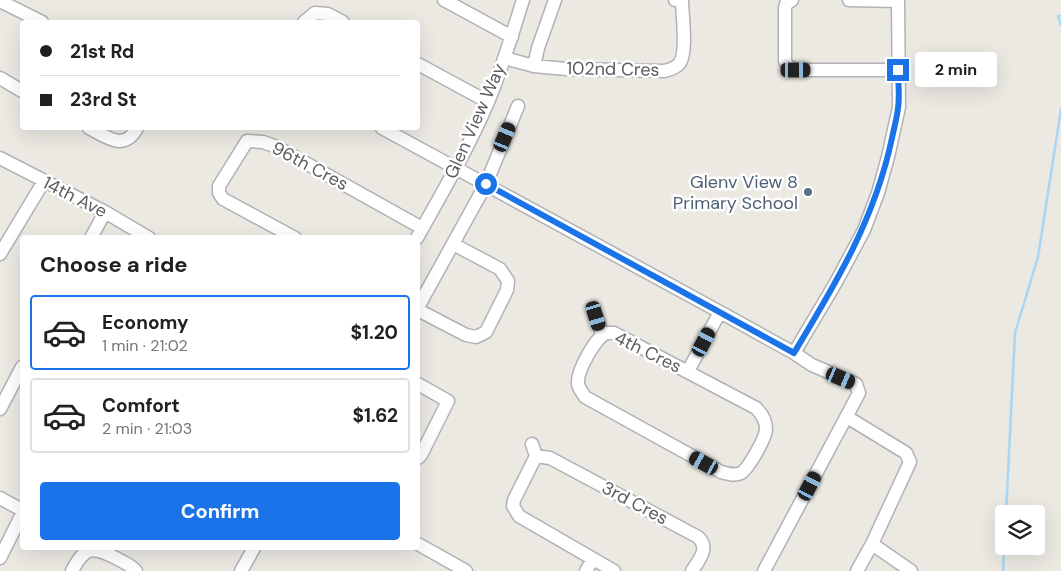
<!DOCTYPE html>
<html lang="en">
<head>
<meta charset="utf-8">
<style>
	body { margin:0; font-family:"DM Sans",sans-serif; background:#f2f2f2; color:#202124; height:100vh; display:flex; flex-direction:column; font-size:19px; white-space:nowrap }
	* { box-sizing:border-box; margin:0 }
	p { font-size:16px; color:#757577 }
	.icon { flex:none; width:28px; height:28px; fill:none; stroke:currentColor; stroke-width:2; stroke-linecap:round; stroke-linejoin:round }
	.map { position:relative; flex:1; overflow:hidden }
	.drawer { position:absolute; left:20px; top:235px; width:400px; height:315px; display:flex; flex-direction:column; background:#fff; border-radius:5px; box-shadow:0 5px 20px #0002 }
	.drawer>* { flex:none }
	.top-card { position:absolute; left:20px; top:20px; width:400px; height:110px; border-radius:5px; box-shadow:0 5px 20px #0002; display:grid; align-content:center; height:110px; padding:0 20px; background:#fff }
	.fabs { position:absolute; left:995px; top:505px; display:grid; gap:10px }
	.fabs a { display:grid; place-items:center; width:50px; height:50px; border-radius:5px; background:#fff; box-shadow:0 5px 20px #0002; font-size:25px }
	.end { position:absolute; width:22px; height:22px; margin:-11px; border:6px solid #1a73e8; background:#fff; box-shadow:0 0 0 2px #fff }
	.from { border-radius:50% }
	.bubble { position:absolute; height:35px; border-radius:5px; background:#fff; box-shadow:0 5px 20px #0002; font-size:16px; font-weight:700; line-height:35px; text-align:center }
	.car { position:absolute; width:15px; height:30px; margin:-15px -8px; border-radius:6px; box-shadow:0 0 4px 1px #0007; background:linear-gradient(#222 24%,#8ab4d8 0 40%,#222 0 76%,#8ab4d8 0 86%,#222 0) }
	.top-card b { display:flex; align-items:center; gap:18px; height:48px; font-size:19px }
	.top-card b+b { border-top:1px solid #e0e0e0 }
	.top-card i { width:12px; height:12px; background:#202124 }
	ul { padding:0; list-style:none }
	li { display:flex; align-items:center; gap:15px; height:75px; margin:0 10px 8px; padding:0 10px; border:2px solid #e0e0e0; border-radius:5px }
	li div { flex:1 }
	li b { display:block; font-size:19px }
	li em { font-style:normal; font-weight:700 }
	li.selected { border-color:#1a73e8 }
	li>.icon { width:45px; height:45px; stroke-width:1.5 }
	h2 { padding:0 20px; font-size:22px; line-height:60px }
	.action { display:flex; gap:10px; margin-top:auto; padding:10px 20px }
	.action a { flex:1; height:58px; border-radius:5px; background:#1a73e8; color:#fff; font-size:20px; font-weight:700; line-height:58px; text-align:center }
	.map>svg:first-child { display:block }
</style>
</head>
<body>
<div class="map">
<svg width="1061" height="571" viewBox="0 0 1061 571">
	<rect width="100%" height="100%" fill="#ebe9e2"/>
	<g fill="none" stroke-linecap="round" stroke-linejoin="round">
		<path stroke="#a9d6f4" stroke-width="2.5" d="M1061 16H1058L1061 25
			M1006 514 1015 333 1038 257 1061 109
			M1003 571 1004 546"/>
		<defs>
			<path id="minor" d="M444 0 512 37
				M792 0 786 4 785 8V61L788 66 796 70H898
				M849 0 898 1
				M0 1 42 22
				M304 22 315 13 328 14 343 22
				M504 58 534 66 538 48 555 0
				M418 64 488 102
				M534 66 566 69 664 71C669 70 675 68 679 64 688 54 682 15 682 0H675
				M0 78 22 91
				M89 128C107 137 124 152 137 128
				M382 128 720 312 794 353 812 365 856 384 859 393 764 571
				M0 158 105 212 149 238
				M91 238 105 212
				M295 238 223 199 219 193V186L247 141 263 142 277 147 422 228
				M417 238C442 193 468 149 488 102 502 69 512 34 523 0
				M0 254 44 181
				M418 307 486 184 518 106
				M418 310 466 335 476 337 486 332 507 290 508 281 500 269 453 244
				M596 316 602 334
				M607 333H614L756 408C762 414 766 420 766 429 766 438 748 469 741 473 734 476 728 474 721 472L585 397C582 392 578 388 578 383 577 371 596 336 607 333Z
				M794 353 835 284 864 230 878 193 888 157 899 107 898 0
				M688 371 720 312
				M418 384 448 401 421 455 418 458
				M0 409 22 367
				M847 417 906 453 910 462 872 544 857 571
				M532 444 536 456 514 500 513 506 519 516 614 571
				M536 456 550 458 698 537C710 548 699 560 692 571
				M0 498 22 510
				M418 544 466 571
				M872 544 911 571
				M0 558 22 514
				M72 571C85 546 92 546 116 558 123 562 131 565 136 571
				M241 571 254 548
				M586 571 593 559"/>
		</defs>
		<use href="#minor" stroke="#afb2b6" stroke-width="15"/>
		<use href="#minor" stroke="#fff" stroke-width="12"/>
	</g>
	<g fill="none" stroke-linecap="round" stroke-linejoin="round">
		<path stroke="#1a73e8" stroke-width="6" d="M486 184 794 353C836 283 875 219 892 138 894 128 897 118 898 108 900 96 898 82 898 70"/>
	</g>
	<circle fill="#5c6f8a" stroke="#fff" stroke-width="2" cx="808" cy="192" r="5"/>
	<g text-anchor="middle" stroke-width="5" stroke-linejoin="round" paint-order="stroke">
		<g font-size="18" fill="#5a5d61" stroke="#fff">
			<text transform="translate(613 69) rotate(1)" y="6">102nd Cres</text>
			<text transform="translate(475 121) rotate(-66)" y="6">Glen View Way</text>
			<text transform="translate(310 166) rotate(28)" y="6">96th Cres</text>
			<text transform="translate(75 197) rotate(27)" y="6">14th Ave</text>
			<text transform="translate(648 352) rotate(26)" y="6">4th Cres</text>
			<text transform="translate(635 503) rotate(28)" y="6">3rd Cres</text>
		</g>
		<g font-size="18" fill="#4e5e75" stroke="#fff" text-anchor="end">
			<text x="798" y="188">Glenv View 8<tspan x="798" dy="21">Primary School</tspan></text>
		</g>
	</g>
</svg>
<div class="fabs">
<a><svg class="icon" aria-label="layers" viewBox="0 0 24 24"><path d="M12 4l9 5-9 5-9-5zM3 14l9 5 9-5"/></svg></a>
</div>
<i class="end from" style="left:486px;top:184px"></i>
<i class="end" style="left:898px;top:70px"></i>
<div class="bubble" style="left:915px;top:52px;width:82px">2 min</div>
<i class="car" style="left:796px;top:70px;rotate:90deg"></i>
<i class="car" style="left:505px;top:137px;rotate:23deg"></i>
<i class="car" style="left:596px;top:316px;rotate:163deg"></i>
<i class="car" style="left:704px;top:342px;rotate:28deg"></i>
<i class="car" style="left:841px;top:378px;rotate:113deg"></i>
<i class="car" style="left:704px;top:463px;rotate:299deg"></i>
<i class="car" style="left:810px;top:486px;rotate:28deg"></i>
<div class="top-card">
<b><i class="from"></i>21st Rd</b>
<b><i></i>23rd St</b>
</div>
<section class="drawer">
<h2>Choose a ride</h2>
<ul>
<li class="selected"><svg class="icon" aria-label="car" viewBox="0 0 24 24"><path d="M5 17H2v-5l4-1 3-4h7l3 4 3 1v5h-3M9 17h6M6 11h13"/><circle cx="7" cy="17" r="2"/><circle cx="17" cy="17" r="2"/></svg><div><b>Economy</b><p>1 min · 21:02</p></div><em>$1.20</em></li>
<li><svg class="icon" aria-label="car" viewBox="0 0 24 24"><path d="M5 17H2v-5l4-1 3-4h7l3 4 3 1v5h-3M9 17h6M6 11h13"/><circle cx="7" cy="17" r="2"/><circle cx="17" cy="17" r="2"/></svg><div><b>Comfort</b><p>2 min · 21:03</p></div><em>$1.62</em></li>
</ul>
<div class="action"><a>Confirm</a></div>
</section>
</div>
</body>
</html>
